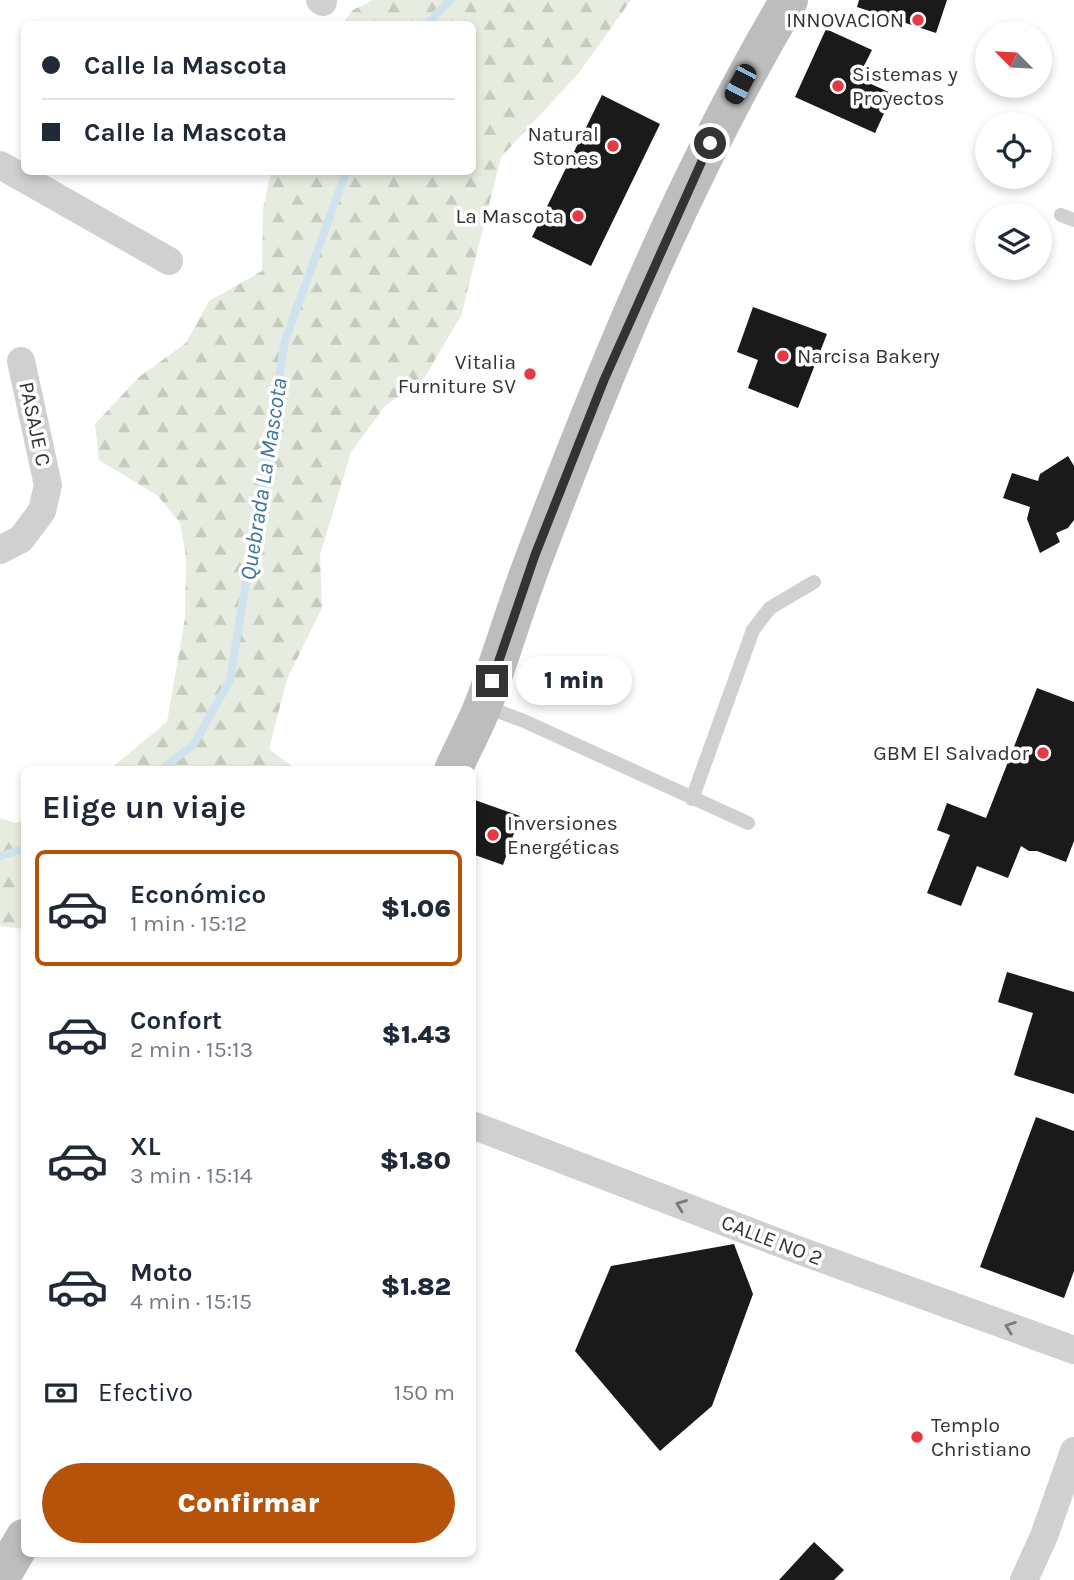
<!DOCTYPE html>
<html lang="es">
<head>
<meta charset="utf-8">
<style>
	body { margin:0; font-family:Karla,sans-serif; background:#f2f2f3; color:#1f2937; height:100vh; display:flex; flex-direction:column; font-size:26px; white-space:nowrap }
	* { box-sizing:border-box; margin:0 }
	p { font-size:23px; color:#747a83 }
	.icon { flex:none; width:38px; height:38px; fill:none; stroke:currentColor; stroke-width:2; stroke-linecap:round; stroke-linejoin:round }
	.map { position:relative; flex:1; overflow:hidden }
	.drawer { position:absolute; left:21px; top:766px; width:455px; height:791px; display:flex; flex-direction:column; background:#fff; border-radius:10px; box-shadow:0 4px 10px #0003 }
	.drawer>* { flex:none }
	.top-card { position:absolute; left:21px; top:21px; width:455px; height:154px; border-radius:10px; box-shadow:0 4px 10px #0003; display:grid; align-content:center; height:154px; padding:0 21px; background:#fff }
	.needle { width:46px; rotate:294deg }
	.tools { position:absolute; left:975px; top:21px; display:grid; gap:14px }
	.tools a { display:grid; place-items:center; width:77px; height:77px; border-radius:50%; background:#fff; box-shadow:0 4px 10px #0003; font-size:35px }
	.end { position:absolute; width:32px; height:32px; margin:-16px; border:9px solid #333; background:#fff; box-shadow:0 0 0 4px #fff }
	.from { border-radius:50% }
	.bubble { position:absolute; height:49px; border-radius:24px; background:#fff; box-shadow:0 4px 10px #0003; font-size:23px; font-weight:800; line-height:49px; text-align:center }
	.car { position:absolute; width:21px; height:42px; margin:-21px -10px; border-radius:9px; box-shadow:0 0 5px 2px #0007; background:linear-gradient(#222 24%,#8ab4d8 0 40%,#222 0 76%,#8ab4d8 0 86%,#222 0) }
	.top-card b { display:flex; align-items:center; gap:24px; height:66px; font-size:26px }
	.top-card b+b { border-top:2px solid #e0e1e3 }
	.top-card i { width:18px; height:18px; background:#1f2937 }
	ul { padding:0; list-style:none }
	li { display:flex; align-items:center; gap:21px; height:116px; margin:0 14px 10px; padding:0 7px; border:4px solid transparent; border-radius:10px }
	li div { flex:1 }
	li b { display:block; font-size:26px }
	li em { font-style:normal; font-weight:800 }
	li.on { border-color:#b45309 }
	li>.icon { width:63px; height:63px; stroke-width:1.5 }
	h2 { padding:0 21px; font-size:32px; line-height:84px }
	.pay { display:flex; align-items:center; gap:18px; height:77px; padding:0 21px; font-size:26px }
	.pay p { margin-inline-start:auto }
	.button { display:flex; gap:14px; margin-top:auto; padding:14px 21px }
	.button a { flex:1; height:80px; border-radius:42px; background:#b45309; color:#fff; font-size:28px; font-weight:800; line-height:80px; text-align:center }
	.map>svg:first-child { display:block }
</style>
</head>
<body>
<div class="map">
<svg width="1074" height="1580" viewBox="0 0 1074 1580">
	<defs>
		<pattern id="forest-firs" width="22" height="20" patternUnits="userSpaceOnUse" patternTransform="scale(1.75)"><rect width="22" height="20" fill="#e6ecdf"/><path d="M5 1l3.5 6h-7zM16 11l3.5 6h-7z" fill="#c6cbc0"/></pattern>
	</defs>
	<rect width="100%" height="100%" fill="#fff"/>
	<path fill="url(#forest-firs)" d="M373 0H631L578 74 501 157 461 316 423 380 385 406 351 452 320 555 322 608 287 679 269 749 297 770H109L167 722 185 618 186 557 180 523 158 496 99 460 95 424 139 377 186 343 209 301 262 271 263 209 271 172H472V24H342L353 10Z
		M0 818 15 823 24 820V929L0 926Z"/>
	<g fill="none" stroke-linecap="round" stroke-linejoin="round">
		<path stroke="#cfe2ee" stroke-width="8" d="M427 24 450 0
			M161 770 194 744 230 680 285 341 346 172
			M0 856 24 849"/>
	</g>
	<path fill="#1a1a1a" d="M859 0H947L936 33 857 7Z
		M826 29 872 50 858 78 893 94 875 133 795 97Z
		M602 95 660 124 591 266 532 237Z
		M753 307 827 334 798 408 748 388 758 360 737 352Z
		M1068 456 1074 466V520L1068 528 1056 533 1060 542 1040 553 1027 519 1030 507 1003 498 1012 473 1038 481 1040 474Z
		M1037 688 1074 702V841L1066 862 1037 851H1029L1021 846 1008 878 977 866 961 906 927 893 950 835 937 830 947 803 986 818Z
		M472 799 520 816 503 865 472 854Z
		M1007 972 1074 992V1094L1014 1075 1033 1013 998 1002Z
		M1036 1117 1074 1131V1271L1064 1298 980 1267Z
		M734 1244 753 1294 712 1406 660 1451 575 1351 611 1266Z
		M814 1542 844 1570 834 1580H779Z"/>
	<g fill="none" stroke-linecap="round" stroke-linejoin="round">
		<path stroke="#d0d0d0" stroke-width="14" d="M1061 215 1074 220
			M484 706 524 721 748 823
			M692 799 753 630 770 608 814 582"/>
		<path stroke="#d0d0d0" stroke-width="28" d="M320 0 323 2
			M0 165 169 261
			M0 550 21 539 42 511 48 485 21 361
			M472 1125 798 1250 1074 1350
			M1024 1580 1044 1536 1074 1451"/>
		<path stroke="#bdbdbd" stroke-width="38" d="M453 770C463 748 475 726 484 703 502 653 517 602 536 553 608 363 685 175 789 0
			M0 1579 24 1538"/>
	</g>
	<defs><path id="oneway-chevron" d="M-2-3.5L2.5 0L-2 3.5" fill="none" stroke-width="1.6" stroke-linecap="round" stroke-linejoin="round" transform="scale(1.75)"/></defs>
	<g stroke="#7a7a7a">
		<use href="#oneway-chevron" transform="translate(681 1205) rotate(-159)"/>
		<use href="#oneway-chevron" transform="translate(1010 1327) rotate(-160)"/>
	</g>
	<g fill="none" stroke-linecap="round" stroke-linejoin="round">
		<path stroke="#333" stroke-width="9" d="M492 681 535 555 604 380 710 143"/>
	</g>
	<g fill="#e63946" stroke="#fff" stroke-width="2.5">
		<circle cx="918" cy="20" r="7"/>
		<circle cx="838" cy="86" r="7"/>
		<circle cx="613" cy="146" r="7"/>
		<circle cx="578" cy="216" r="7"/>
		<circle cx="783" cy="356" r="7"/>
		<circle cx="530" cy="374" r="7"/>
		<circle cx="1043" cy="753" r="7"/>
		<circle cx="493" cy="835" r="7"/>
		<circle cx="917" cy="1437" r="7"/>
	</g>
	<g text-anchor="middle" stroke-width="7" stroke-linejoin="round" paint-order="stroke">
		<g font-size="21" fill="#333" stroke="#fff" text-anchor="end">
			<text x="904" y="27">INNOVACION</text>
			<text x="852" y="81" text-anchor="start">Sistemas y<tspan x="852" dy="24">Proyectos</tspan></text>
			<text x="599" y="141">Natural<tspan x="599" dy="24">Stones</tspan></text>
			<text x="564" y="223">La Mascota</text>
			<text x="797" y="363" text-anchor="start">Narcisa Bakery</text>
			<text x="516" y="369">Vitalia<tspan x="516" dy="24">Furniture SV</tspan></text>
			<text x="1029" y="760">GBM El Salvador</text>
			<text x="507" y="830" text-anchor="start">Inversiones<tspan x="507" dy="24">Energéticas</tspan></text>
			<text x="931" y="1432" text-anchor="start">Templo<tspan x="931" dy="24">Christiano</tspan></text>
		</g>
		<g font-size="21" fill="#333" stroke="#fff">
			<text transform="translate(35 424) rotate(78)" y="7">PASAJE C</text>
			<text transform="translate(772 1240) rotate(21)" y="7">CALLE NO 2</text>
		</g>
		<g font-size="23" font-style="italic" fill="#3f7597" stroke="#fff">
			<text transform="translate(263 479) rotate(-81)" y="8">Quebrada La Mascota</text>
		</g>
	</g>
</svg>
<div class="tools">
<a><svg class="needle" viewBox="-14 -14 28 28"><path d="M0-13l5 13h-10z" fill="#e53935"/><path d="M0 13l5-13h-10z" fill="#747a83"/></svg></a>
<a><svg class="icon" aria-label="locate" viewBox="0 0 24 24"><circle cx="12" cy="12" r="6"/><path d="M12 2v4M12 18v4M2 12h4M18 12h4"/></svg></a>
<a><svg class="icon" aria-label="layers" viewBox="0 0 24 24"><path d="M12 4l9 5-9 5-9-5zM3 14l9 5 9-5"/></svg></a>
</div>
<i class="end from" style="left:710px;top:143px"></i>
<i class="end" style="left:492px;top:681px"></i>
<div class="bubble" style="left:516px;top:656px;width:116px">1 min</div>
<i class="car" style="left:740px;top:84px;rotate:208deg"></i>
<div class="top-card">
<b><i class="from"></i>Calle la Mascota</b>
<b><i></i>Calle la Mascota</b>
</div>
<section class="drawer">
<h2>Elige un viaje</h2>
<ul>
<li class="on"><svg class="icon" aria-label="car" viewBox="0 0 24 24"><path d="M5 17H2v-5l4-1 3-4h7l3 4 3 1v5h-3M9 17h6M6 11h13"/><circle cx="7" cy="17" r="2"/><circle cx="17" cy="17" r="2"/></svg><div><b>Económico</b><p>1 min · 15:12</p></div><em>$1.06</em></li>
<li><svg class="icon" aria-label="car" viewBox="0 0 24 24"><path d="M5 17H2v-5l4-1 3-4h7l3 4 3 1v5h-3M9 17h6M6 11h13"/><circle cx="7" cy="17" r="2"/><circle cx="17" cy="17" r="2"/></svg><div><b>Confort</b><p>2 min · 15:13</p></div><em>$1.43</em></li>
<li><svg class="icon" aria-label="car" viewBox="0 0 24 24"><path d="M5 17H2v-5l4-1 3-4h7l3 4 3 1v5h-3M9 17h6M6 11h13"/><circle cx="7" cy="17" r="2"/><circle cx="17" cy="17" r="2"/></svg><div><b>XL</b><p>3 min · 15:14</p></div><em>$1.80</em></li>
<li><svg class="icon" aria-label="car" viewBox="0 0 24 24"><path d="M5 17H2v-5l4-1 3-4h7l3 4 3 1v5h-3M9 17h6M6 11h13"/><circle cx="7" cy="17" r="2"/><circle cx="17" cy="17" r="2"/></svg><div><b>Moto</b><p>4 min · 15:15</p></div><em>$1.82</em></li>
</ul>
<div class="pay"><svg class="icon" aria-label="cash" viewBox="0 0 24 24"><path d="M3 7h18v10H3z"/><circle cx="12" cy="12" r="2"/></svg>Efectivo<p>150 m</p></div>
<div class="button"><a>Confirmar</a></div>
</section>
</div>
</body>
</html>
